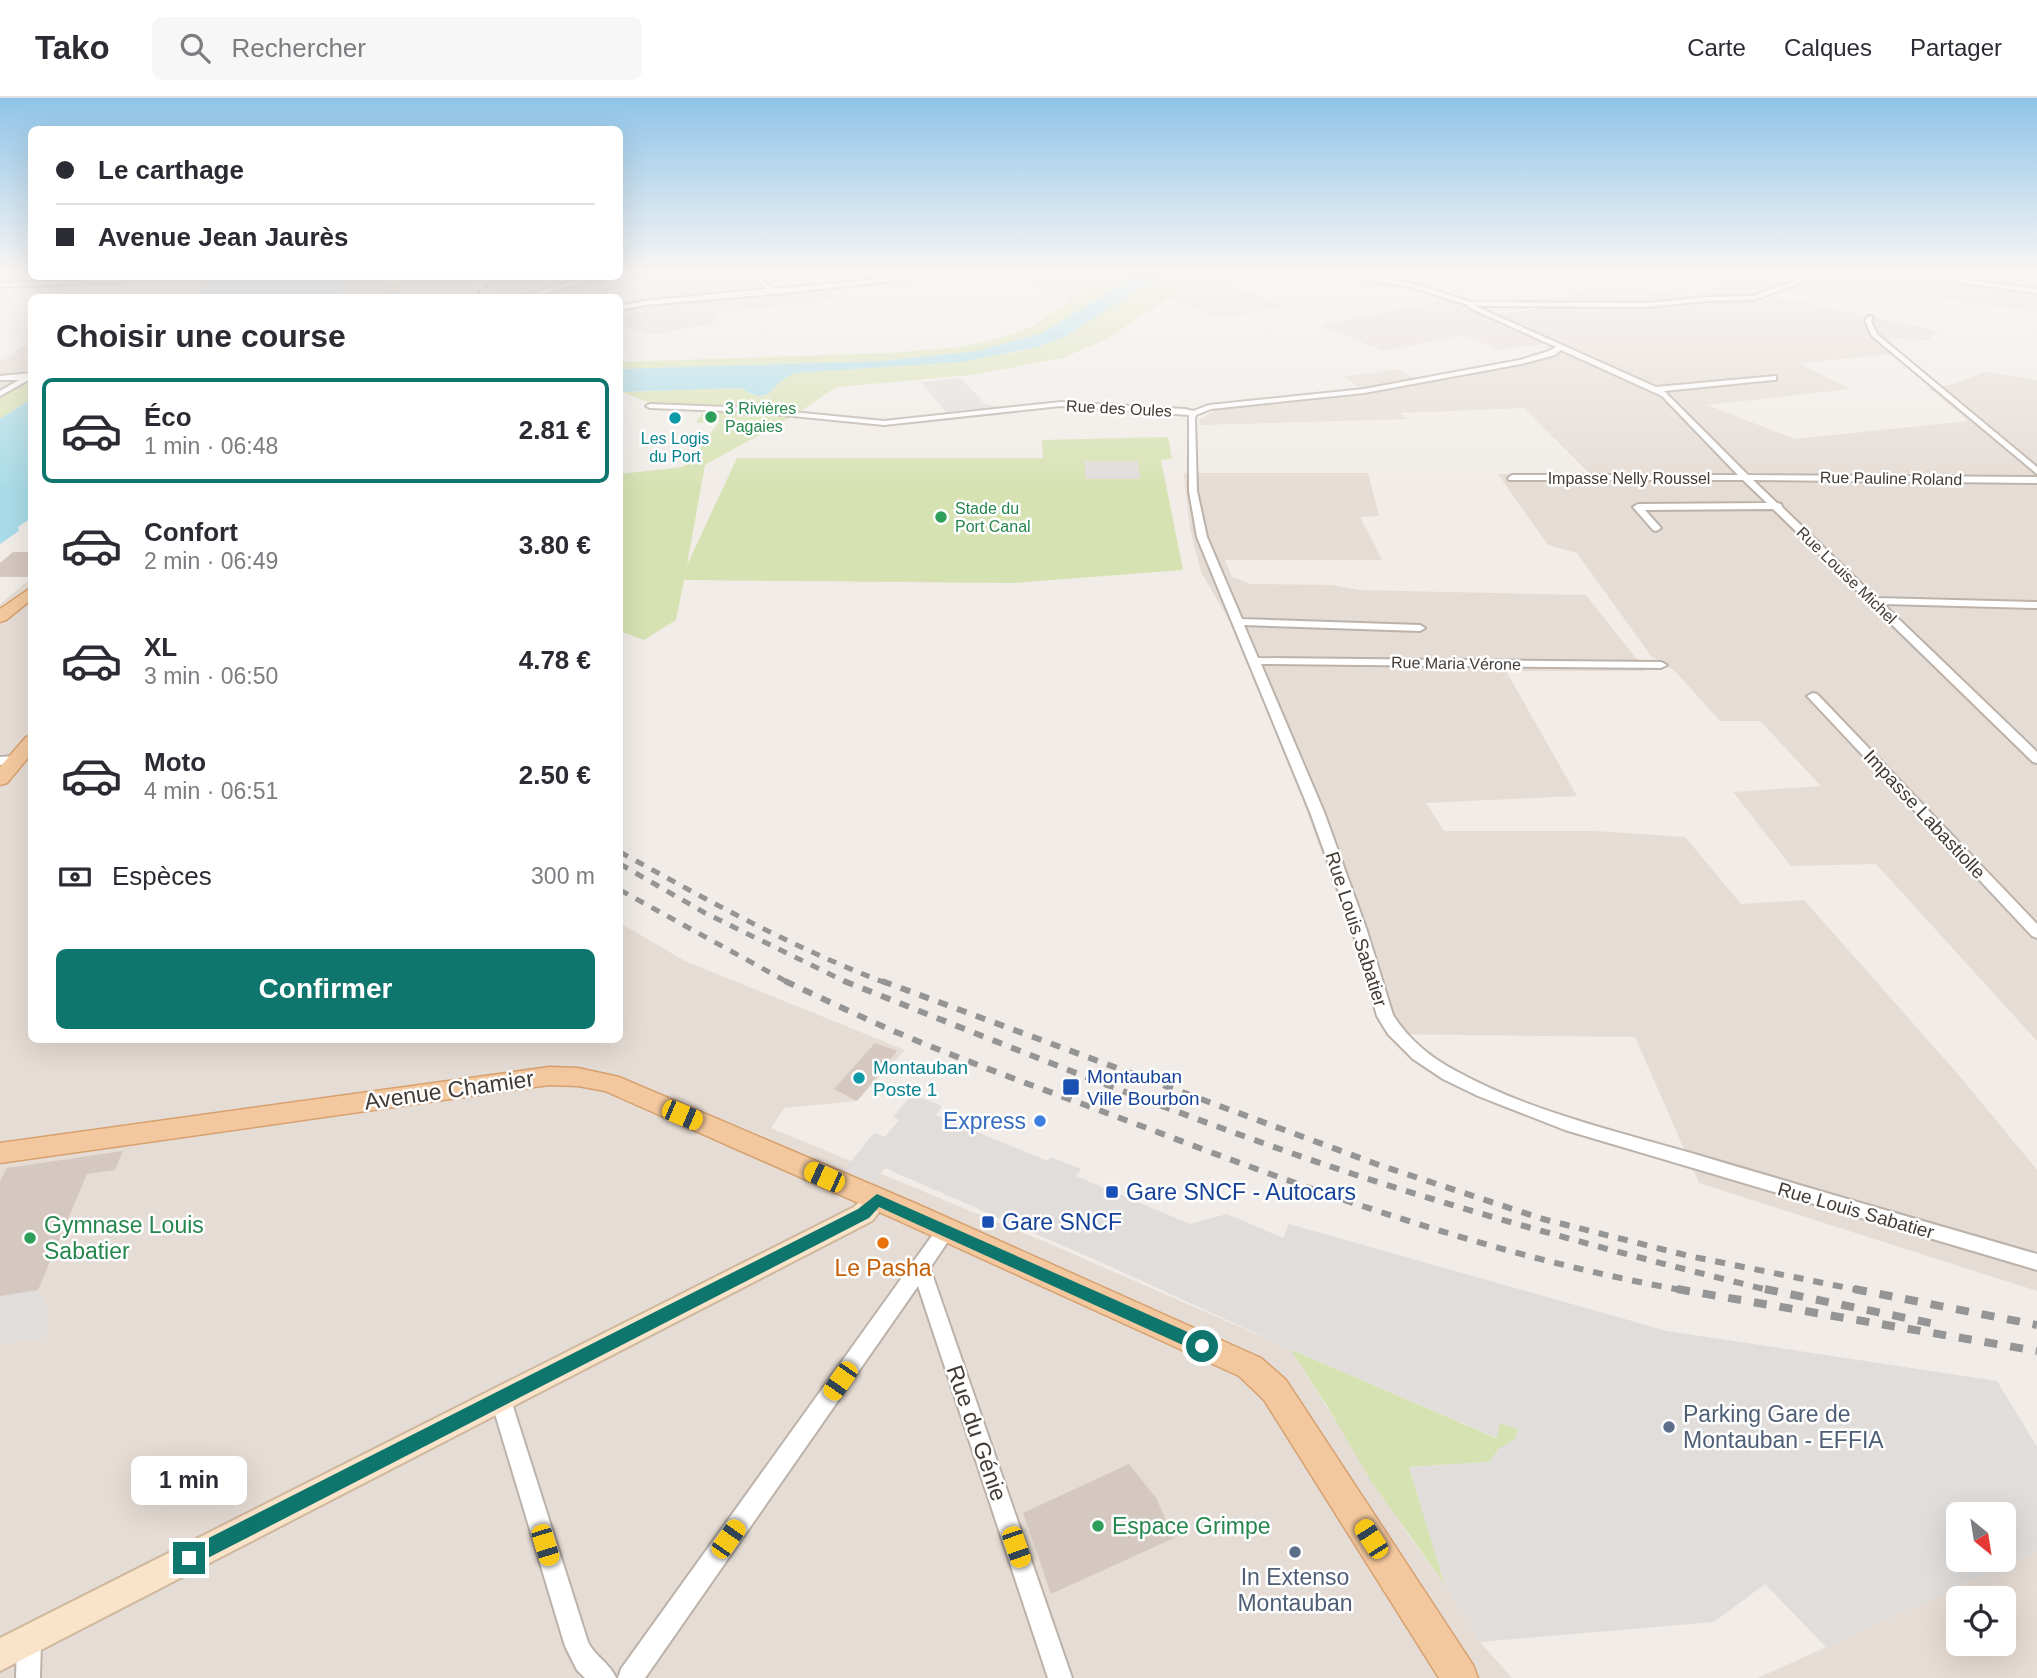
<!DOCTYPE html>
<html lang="fr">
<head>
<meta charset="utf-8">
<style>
	body { margin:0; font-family:Helvetica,sans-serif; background:#f7f7f7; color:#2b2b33; height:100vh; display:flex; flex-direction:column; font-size:26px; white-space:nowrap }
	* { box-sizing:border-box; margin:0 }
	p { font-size:23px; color:#7c7c81 }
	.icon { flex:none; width:38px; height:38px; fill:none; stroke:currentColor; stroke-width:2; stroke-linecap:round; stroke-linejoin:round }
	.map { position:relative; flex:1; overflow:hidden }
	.drawer { position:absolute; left:28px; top:196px; width:595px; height:749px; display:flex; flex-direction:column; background:#fff; border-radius:10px; box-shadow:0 7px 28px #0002 }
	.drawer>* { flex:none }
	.guide { position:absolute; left:28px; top:28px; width:595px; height:154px; border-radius:10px; box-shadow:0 7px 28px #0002; display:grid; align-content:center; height:154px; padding:0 28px; background:#fff }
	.needle { width:46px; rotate:150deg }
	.fabs { position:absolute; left:1946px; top:1404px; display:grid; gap:14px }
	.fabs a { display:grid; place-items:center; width:70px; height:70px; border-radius:10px; background:#fff; box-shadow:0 7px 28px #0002; font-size:35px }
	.end { position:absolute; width:32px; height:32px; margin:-16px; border:9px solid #0f766e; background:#fff; box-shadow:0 0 0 4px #fff }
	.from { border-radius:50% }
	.bubble { position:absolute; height:49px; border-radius:10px; background:#fff; box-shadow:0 7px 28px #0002; font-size:23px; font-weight:600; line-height:49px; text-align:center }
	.car { position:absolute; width:21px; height:42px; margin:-21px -10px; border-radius:9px; box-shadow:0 0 5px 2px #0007; background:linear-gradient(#f5c518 24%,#345 0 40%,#f5c518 0 76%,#345 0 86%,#f5c518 0) }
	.guide b { display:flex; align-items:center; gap:24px; height:66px; font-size:26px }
	.guide b+b { border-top:2px solid #e1e1e2 }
	.guide i { width:18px; height:18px; background:#2b2b33 }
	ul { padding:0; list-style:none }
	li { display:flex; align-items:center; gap:21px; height:105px; margin:0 14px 10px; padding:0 14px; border:4px solid transparent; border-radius:10px }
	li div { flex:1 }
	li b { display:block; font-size:26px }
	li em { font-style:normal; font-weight:600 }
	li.on { border-color:#0f766e }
	li>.icon { width:63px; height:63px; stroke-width:1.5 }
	h2 { padding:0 28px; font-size:32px; line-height:84px }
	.pay { display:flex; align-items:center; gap:18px; height:77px; padding:0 28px; font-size:26px }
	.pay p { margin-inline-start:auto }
	.action { display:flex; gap:14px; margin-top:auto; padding:14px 28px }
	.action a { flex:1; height:80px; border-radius:10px; background:#0f766e; color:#fff; font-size:28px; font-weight:600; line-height:80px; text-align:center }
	header { display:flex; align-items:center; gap:42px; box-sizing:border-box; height:98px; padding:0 35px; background:#fff; border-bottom:2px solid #e1e1e2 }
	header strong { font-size:33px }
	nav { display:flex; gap:38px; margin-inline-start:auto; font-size:24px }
	.search { width:490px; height:63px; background:#f7f7f7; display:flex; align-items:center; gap:18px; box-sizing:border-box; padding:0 24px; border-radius:10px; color:#7c7c81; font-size:26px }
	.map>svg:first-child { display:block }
</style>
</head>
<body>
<header>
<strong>Tako</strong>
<div class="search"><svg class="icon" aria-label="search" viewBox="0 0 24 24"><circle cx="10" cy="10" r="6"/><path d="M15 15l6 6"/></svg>Rechercher</div>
<nav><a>Carte</a><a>Calques</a><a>Partager</a></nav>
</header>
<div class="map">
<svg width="2037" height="1580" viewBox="0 0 2037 1580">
	<rect width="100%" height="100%" fill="#f1ece7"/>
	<path fill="#e5dcd5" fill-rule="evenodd" d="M620 171H751L775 190 788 192 823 188 839 201 712 216 715 223 711 227 673 232 657 237 622 228 620 200H479L512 179 620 178Z
		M846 171H923L933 177 864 184Z
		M999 171H1119L1071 203Z
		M1201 171H1461L1417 187 1324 174 1281 186 1265 180 1250 183 1235 178 1215 182 1286 208 1219 220 1168 200Z
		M1707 171H2037V214L1879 192 1859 202 1792 190 1773 198 1938 233 1928 242 1887 240 1902 255 1798 265 1851 291 1707 307 1795 341 1968 323 1929 290 1953 286 1986 274 2037 282V943L1876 766 1791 768 1733 694 1821 688 1760 623H1720L1675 573 1651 558 1577 455 1548 447 1498 376H1590L1524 310 1400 315 1406 321 1200 327 1199 322 1228 304 1361 290 1344 279 1396 271 1417 281 1537 257 1548 251 1545 246 1498 252 1462 237 1384 253 1320 227 1456 200 1497 216 1539 211 1520 202 1561 203 1589 188 1623 187 1693 199 1727 184 1698 178 1713 174Z
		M349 179H389L383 197 334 200Z
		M31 247V277L0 296V262L7 261 23 248Z
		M1184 375H1368L1379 418 1360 419 1382 462H1225L1232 479 1251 486 1331 487 1360 492 1586 497 1646 573H1506L1577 698 1426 705 1444 733H1594L1685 739 1741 806 1804 802 1957 975 2037 1072V1193L1699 1085 1635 939 1386 936 1298 688 1230 524 1201 474 1190 431Z
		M31 480 32 942H620V825L685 863 905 952 857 1003 784 1010 771 1030 1055 1148 1290 1251 1406 1434 1445 1487 1480 1544 1512 1580H0V506Z
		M2037 1453V1580H1758L1826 1549ZM1958 1500H2004V1545H1958Z"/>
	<path fill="#f1ded4" d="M389 179H482L458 199 334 200 383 197Z"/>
	<path fill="#d7e2b3" d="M1119 171H1145L1042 235 979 253 881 263 620 271V264L888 255 961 249 1004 239 1031 229Z
		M1169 171H1201L1168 200 1107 241 1062 260 971 277 836 289 795 317 705 367 687 467 737 360H1043L1042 342 1168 339 1172 361 1161 362 1183 472 1013 485 684 482 676 522 644 542 620 533V376L682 369 690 363 719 324 696 325 702 315 727 314 730 311 738 310 650 305 622 294 741 290C774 311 768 285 795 275L1011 255 1037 249 1065 239Z
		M31 277V301L0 321V296Z
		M1290 1251 1496 1340 1500 1324 1518 1331 1515 1341 1499 1351 1489 1364 1409 1369 1445 1487 1373 1386 1327 1308Z"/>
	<path fill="#e0dddb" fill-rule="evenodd" d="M961 280 985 306 999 309 946 314 921 284Z
		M1084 363H1138L1140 381H1086Z
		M912 996 942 1008 936 1017 952 1024 1048 1063 1051 1059 1081 1071 1076 1078 1190 1126 1227 1116 1283 1140 1289 1126 1667 1233 1997 1283 2037 1349V1453L1826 1549 1765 1486 1714 1524 1480 1544 1445 1487 1409 1369 1489 1364 1499 1351 1515 1341 1518 1331 1500 1325 1497 1340 1290 1251 1116 1171 885 1070 873 1084 844 1072 874 1035 885 1039 899 1022 893 1019ZM1958 1416H2004V1461H1958Z
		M38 1192 47 1210 48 1238 0 1247V1198Z"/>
	<path fill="#a9dce8" d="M1146 171H1169L1065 239 1037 249 961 264 795 275C767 285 774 311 741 290L620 294V271L881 263 979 253 1042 235Z
		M217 179V178L349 179 334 199H191Z
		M31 301V420L18 429 19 433 0 446V321Z"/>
	<path fill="#d5c8c0" d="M13 454H32V479H0V465Z
		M875 945 897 953 857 1003 834 991Z
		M123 1053 115 1072 87 1076 38 1192 0 1198V1083L7 1070Z
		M1129 1366 1156 1400 1174 1440 1051 1496 1023 1415Z"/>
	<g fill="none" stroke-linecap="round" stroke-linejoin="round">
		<defs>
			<path id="street" d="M620 171H631L620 175Z
				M742 171H748L774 191 984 171H1002L774 196 645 207 620 212V208L645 203 767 191Z
				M1294 171H1307L1412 185 1471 204 1647 205 1707 199 1753 198 1800 181 1806 171H1812L1804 183 1754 202 1707 203 1647 209 1475 208 1656 289 1776 278V282H1773L1664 293 1748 377 2037 379V385L1753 382 1777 405 1781 406 1782 409 1876 500 2037 504V510L1883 506 2037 654V665L2033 664 1773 411 1645 412 1661 430 1656 433 1653 432 1633 409 1638 406 1767 405 1743 382H1509L1508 380 1512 377H1738L1662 298 1561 252 1555 257 1521 266 1364 295 1211 311 1196 317 1195 321 1197 393 1207 439 1242 521 1420 527 1425 530 1420 533 1244 527 1258 560 1661 564 1667 567 1661 570 1261 566 1324 714 1367 833 1393 917C1408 941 1431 960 1456 973 1526 1012 1614 1033 1691 1055 1806 1089 1922 1123 2037 1156V1172L1565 1032 1478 998 1443 981 1413 961 1388 936 1377 918 1353 833 1310 714 1197 439 1189 393V317L1061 308 884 327 752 314 650 310 646 308 650 306 752 310 884 323 1061 304 1185 311 1193 313 1209 307 1364 291 1520 262 1549 253 1556 249 1470 210 1468 207 1411 189Z
				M1865 171H1879L2037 191V195Z
				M590 178H602L529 200H517Z
				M124 181 122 184 0 189V185Z
				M1868 218 1873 219 1871 223 1877 236 2037 369V376L1872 238 1865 223Z
				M32 275V280L0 298V293L19 282H0V278Z
				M1813 595 1817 596 2037 826V840L2032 838 1809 600 1807 598Z
				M15 658 21 662 19 665 0 667V659Z
				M946 1126 953 1128 955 1133 930 1170 1072 1580H1048L918 1188 645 1580H618L621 1571 939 1128Z
				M500 1290 507 1292 510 1299 588 1544C595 1559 610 1565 616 1580H585L577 1572 565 1548 490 1299 493 1292Z
				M29 1531 37 1535 41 1543 40 1580H16L17 1543 21 1535Z"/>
			<path id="secondary" d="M877 1092 886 1095 889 1102 872 1123 0 1573V1540L854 1109 868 1095Z"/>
			<path id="primary" d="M392 178H401L395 200H385Z
				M32 489V501L6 522 0 524V511Z
				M32 638V655L7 685 0 687V669L26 639Z
				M549 969 578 970 619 979 917 1106 1261 1260 1286 1282 1473 1567 1478 1580H1439L1264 1302 1239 1278 897 1122 605 993 578 988 549 987 0 1065V1045Z"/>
		</defs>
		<use href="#street" stroke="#bcb2aa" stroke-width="4"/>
		<use href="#secondary" stroke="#cfb79d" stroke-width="4"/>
		<use href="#primary" stroke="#d7a16f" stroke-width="3"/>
		<use href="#street" fill="#fff" fill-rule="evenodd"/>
		<use href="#secondary" fill="#f9e3c9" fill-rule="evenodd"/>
		<use href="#primary" fill="#f3c89e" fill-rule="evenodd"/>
		<path stroke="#959595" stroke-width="2.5" stroke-dasharray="4.5 4.5" stroke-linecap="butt" d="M470 200 500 178"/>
		<path stroke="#959595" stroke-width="5" stroke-dasharray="9 9" stroke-linecap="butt" d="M620 754C707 802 793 850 886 885
			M620 766 705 815 848 885
			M620 792 789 885"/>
		<path stroke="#959595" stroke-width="6" stroke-dasharray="10 10" stroke-linecap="butt" d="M785 883C828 903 871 924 915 942 993 974 1073 1002 1152 1032 1325 1098 1504 1161 1687 1193
			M844 883C1013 950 1186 1021 1359 1078 1495 1122 1633 1159 1772 1193
			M882 883 1379 1067 1543 1121 1689 1158 1863 1193"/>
		<path stroke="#959595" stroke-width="8" stroke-dasharray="13 13" stroke-linecap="butt" d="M1677 1191 2037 1253
			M1765 1191 1940 1227
			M1854 1191 2037 1227"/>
	</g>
	<linearGradient id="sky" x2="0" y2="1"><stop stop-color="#8fc4e8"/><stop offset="0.44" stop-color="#f9f6f4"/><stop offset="1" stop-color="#f9f6f4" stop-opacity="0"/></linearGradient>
	<rect width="2037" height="392" fill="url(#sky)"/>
	<path fill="#0f766e" d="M877 1096 1208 1243 1210 1248 1208 1253H1196L879 1109 869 1120 196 1466 189 1469 183 1466 180 1460 183 1453 858 1111Z"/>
	<g fill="#2e9e5b" stroke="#fff" stroke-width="2.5">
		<circle cx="711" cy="319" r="7"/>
		<circle cx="941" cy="419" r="7"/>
		<circle cx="30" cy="1140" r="7"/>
		<circle cx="1098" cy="1428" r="7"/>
	</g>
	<g fill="#0f9aa8" stroke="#fff" stroke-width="2.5">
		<circle cx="675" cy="320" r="7"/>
		<circle cx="859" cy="980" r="7"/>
	</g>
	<g fill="#1a4fb4" stroke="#fff" stroke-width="2.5">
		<rect x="1062" y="980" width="18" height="18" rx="3.5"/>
		<rect x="1105" y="1087" width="14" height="14" rx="3.5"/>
		<rect x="981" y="1117" width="14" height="14" rx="3.5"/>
	</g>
	<circle fill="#3f7fe0" stroke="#fff" stroke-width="2.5" cx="1040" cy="1023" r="7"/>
	<circle fill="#e8710a" stroke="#fff" stroke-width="2.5" cx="883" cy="1145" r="7"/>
	<g fill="#5c6f8a" stroke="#fff" stroke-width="2.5">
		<circle cx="1669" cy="1329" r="7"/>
		<circle cx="1295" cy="1454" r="7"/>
	</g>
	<g text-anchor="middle" stroke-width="5" stroke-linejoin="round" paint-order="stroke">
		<g font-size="16" fill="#27864d" stroke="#fff" text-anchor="start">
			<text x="725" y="316">3 Rivières<tspan x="725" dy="18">Pagaies</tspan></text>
			<text x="955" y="416">Stade du<tspan x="955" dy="18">Port Canal</tspan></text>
		</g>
		<g font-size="16" fill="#433c36" stroke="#fff">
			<text transform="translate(1119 310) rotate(3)" y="6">Rue des Oules</text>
			<text x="1629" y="386">Impasse Nelly Roussel</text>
			<text transform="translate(1891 380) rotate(1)" y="6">Rue Pauline Roland</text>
			<text transform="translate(1847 477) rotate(44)" y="6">Rue Louise Michel</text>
			<text transform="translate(1456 565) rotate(1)" y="6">Rue Maria Vérone</text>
		</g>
		<g font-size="16" fill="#0d838f" stroke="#fff">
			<text x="675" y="346">Les Logis<tspan x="675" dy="18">du Port</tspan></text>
		</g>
		<g font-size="19" fill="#433c36" stroke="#fff">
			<text transform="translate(1925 716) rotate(47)" y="7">Impasse Labastiolle</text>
			<text transform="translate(1357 831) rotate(72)" y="7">Rue Louis Sabatier</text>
			<text transform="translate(1856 1112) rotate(16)" y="7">Rue Louis Sabatier</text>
		</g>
		<g font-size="19" fill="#0d838f" stroke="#fff" text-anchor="start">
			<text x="873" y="976">Montauban<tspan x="873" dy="22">Poste 1</tspan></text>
		</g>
		<g font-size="19" fill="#164399" stroke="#fff" text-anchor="start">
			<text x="1087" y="985">Montauban<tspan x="1087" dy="22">Ville Bourbon</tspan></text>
		</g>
		<g font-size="23" fill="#433c36" stroke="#fff">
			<text transform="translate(449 992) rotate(-8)" y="8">Avenue Chamier</text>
			<text transform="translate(977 1335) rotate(71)" y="8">Rue du Génie</text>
		</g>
		<g font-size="23" fill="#366cbe" stroke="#fff" text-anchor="end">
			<text x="1026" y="1031">Express</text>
		</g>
		<g font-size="23" fill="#164399" stroke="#fff" text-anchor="start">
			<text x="1126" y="1102">Gare SNCF - Autocars</text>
			<text x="1002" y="1132">Gare SNCF</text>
		</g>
		<g font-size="23" fill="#27864d" stroke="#fff" text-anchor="start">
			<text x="44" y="1135">Gymnase Louis<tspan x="44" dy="26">Sabatier</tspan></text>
			<text x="1112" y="1436">Espace Grimpe</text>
		</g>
		<g font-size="23" fill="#c56008" stroke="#fff">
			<text x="883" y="1178">Le Pasha</text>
		</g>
		<g font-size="23" fill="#4e5e75" stroke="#fff" text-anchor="start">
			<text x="1683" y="1324">Parking Gare de<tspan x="1683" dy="26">Montauban - EFFIA</tspan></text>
			<text x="1295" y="1487" text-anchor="middle">In Extenso<tspan x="1295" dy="26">Montauban</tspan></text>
		</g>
	</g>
</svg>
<div class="fabs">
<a><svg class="needle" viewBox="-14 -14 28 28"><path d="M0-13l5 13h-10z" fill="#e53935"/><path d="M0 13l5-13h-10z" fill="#7c7c81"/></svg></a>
<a><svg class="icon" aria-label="locate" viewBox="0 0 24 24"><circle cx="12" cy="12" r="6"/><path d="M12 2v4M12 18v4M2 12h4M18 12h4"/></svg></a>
</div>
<i class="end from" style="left:1202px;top:1248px"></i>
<i class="end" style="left:189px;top:1460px"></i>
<div class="bubble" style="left:131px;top:1358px;width:116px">1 min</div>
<i class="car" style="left:682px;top:1017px;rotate:113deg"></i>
<i class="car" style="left:824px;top:1079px;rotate:294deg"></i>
<i class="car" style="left:840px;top:1283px;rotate:215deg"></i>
<i class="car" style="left:728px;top:1441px;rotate:35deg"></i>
<i class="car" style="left:1371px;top:1441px;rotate:327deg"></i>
<i class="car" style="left:545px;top:1447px;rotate:163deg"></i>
<i class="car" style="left:1016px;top:1449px;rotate:161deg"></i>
<div class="guide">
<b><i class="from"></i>Le carthage</b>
<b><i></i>Avenue Jean Jaurès</b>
</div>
<section class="drawer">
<h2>Choisir une course</h2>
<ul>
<li class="on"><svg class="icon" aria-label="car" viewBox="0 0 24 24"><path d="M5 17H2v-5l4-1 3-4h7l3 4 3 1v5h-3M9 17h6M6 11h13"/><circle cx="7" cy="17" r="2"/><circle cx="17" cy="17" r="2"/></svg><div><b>Éco</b><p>1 min · 06:48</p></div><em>2.81 €</em></li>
<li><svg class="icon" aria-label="car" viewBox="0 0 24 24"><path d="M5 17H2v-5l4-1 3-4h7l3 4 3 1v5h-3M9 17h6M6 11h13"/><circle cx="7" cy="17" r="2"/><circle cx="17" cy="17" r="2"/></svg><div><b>Confort</b><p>2 min · 06:49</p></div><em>3.80 €</em></li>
<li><svg class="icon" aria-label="car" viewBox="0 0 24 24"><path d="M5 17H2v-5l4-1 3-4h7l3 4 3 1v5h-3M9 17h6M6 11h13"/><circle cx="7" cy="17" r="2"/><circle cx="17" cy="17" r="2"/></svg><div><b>XL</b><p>3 min · 06:50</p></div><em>4.78 €</em></li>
<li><svg class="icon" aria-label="car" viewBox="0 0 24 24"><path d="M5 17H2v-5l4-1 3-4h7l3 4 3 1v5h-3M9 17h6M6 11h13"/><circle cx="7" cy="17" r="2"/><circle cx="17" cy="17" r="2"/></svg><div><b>Moto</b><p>4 min · 06:51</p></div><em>2.50 €</em></li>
</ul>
<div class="pay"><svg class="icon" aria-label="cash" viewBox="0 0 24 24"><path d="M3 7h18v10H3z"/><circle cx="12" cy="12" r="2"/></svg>Espèces<p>300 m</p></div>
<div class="action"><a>Confirmer</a></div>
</section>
</div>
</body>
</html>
